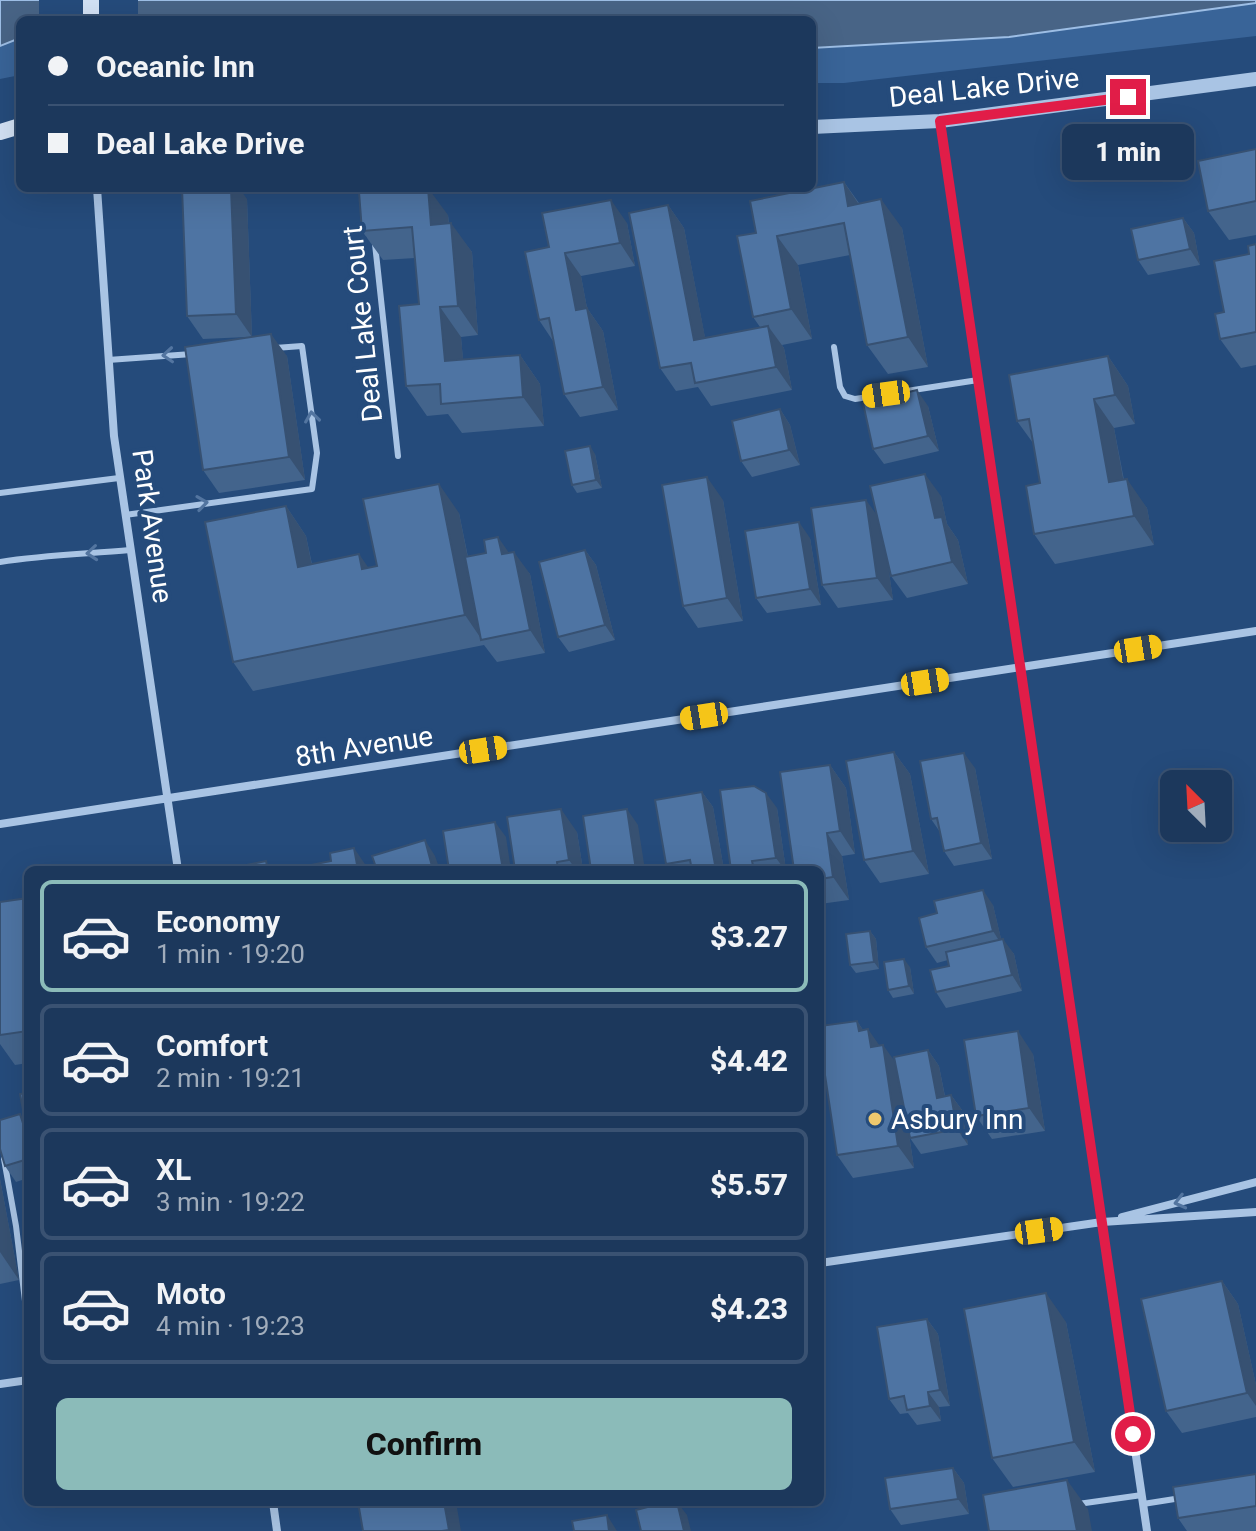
<!DOCTYPE html>
<html lang="en">
<head>
<meta charset="utf-8">
<style>
	body { margin:0; font-family:Roboto,sans-serif; background:#253f62; color:#f1f3f6; height:100vh; display:flex; flex-direction:column; font-size:30px; white-space:nowrap }
	* { box-sizing:border-box; margin:0 }
	p { font-size:26px; color:#a0acbb }
	.icon { flex:none; width:44px; height:44px; fill:none; stroke:currentColor; stroke-width:2; stroke-linecap:round; stroke-linejoin:round }
	.map { position:relative; flex:1; overflow:hidden }
	.panel { position:absolute; left:24px; top:866px; width:800px; height:640px; display:flex; flex-direction:column; background:#1c385c; border-radius:12px; box-shadow:0 8px 32px #0002,0 0 0 2px #3a5272 }
	.panel>* { flex:none }
	.top-card { position:absolute; left:16px; top:16px; width:800px; height:176px; border-radius:12px; box-shadow:0 8px 32px #0002,0 0 0 2px #3a5272; display:grid; align-content:center; height:176px; padding:0 32px; background:#1c385c }
	.needle { width:52px; rotate:336deg }
	.fabs { position:absolute; left:1160px; top:770px; display:grid; gap:16px }
	.fabs a { display:grid; place-items:center; width:72px; height:72px; border-radius:12px; background:#1c385c; box-shadow:0 8px 32px #0002,0 0 0 2px #3a5272; font-size:40px }
	.end { position:absolute; width:36px; height:36px; margin:-18px; border:10px solid #e11d48; background:#fff; box-shadow:0 0 0 4px #fff }
	.from { border-radius:50% }
	.bubble { position:absolute; height:56px; border-radius:12px; background:#1c385c; box-shadow:0 8px 32px #0002,0 0 0 2px #3a5272; font-size:26px; font-weight:800; line-height:56px; text-align:center }
	.car { position:absolute; width:24px; height:48px; margin:-24px -12px; border-radius:10px; box-shadow:0 0 6px 2px #0007; background:linear-gradient(#f5c518 24%,#345 0 40%,#f5c518 0 76%,#345 0 86%,#f5c518 0) }
	.top-card b { display:flex; align-items:center; gap:28px; height:76px; font-size:30px }
	.top-card b+b { border-top:2px solid #3a5272 }
	.top-card i { width:20px; height:20px; background:#f1f3f6 }
	ul { padding:14px 0 0; list-style:none }
	li { display:flex; align-items:center; gap:24px; height:112px; margin:0 16px 12px; padding:0 16px; border:4px solid #3a5272; border-radius:12px }
	li div { flex:1 }
	li b { display:block; font-size:30px }
	li em { font-style:normal; font-weight:800 }
	li.selected { border-color:#8bbbb9 }
	li>.icon { width:72px; height:72px; stroke-width:1.5 }
	.action { display:flex; gap:16px; margin-top:auto; padding:16px 32px }
	.action a { flex:1; height:92px; border-radius:12px; background:#8bbbb9; color:#111; font-size:32px; font-weight:800; line-height:92px; text-align:center }
	.map>svg:first-child { display:block }
</style>
</head>
<body>
<div class="map">
<svg width="1256" height="1531" viewBox="0 0 1256 1531">
	<rect width="100%" height="100%" fill="#254b7b"/>
	<path fill="#396498" d="M0 0H1256V36L844 83H812V20H20V75L0 79Z"/>
	<path fill="#486486" stroke="#9dbee5" stroke-width="2" d="M0 0H1256V3L1009 37 812 48V20H20V38L0 46Z"/>
	<path fill="#254b7b" d="M39 0H138V20H39Z"/>
	<g fill="none" stroke-linecap="round" stroke-linejoin="round">
		<path stroke="#a9c4e4" stroke-width="6" d="M375 244 398 456
			M834 347 840 387 845 396 855 399 978 380
			M108 360 192 354
			M0 493 119 478
			M125 515 312 489 317 453 302 346 275 348
			M0 562C44 555 86 554 130 550
			M4 1159 16 1226 28 1326
			M1078 1504 1142 1495
			M1143 1504 1181 1498"/>
		<path stroke="#a9c4e4" stroke-width="8" d="M940 121 1147 1531
			M97 188 114 436 178 870
			M0 824 1256 631
			M1122 1217 1256 1182
			M820 1263 1102 1222 1256 1212
			M0 1384 28 1380
			M273 1502 277 1531"/>
		<path stroke="#a9c4e4" stroke-width="14" d="M812 127 940 121 1256 79"/>
		<path stroke="#d2e1f4" stroke-width="16" d="M91 0V20
			M0 132 20 126"/>
	</g>
	<path fill="#43648c" d="M1256 149V235L1229 240 1208 211Z
		M844 182 859 203 902 228 928 367 888 374 867 345 850 255 798 265 812 339 782 345 784 348 792 390 711 406 698 387 676 391 660 368 668 205 684 228 705 338 760 327 753 317 756 233Z
		M247 199 252 337 287 356 305 480 219 493 203 470 247 337 203 339 187 316Z
		M448 215 449 223 472 252 478 335 461 337 463 360 520 355 540 384 544 426 462 433 448 414 427 416 406 386 419 304 415 258 383 260 362 231Z
		M1183 218 1194 233 1200 265 1148 275 1138 260Z
		M627 223 635 266 581 276 587 308 603 331 618 410 580 417 564 394 553 341 539 320 549 247Z
		M1256 244V365L1241 368 1220 339 1249 254Z
		M1108 356 1128 386 1135 424 1114 428 1124 480 1147 508 1154 545 1055 564 1034 534 1040 483 1033 443 1017 421Z
		M928 406 939 451 884 464 873 449Z
		M780 409 790 425 800 465 752 477 741 461Z
		M595 454 602 488 577 493 572 485Z
		M941 496 947 524 958 540 968 584 907 598 891 576 887 558 893 600 838 608 822 585 877 516Z
		M723 500 743 621 698 628 683 606Z
		M286 506 306 536 312 564 368 568 377 566 459 513 468 557 509 553 530 574 545 653 497 662 484 645 253 691 233 662Z
		M810 538 821 605 767 613 756 598Z
		M585 550 596 565 615 640 569 652 558 637Z
		M894 752 910 774 929 874 880 883 864 860Z
		M830 765 846 788 855 854 842 856 849 900 820 904V870Z
		M975 768 992 859 954 866 944 851 940 832 931 819Z
		M702 792 713 807 724 870H670L666 864Z
		M777 808 786 870H731Z
		M577 832 583 870H515Z
		M28 898V1063L15 1065 0 1044V902Z
		M993 905 1001 939 1014 954 1022 991 946 1008 936 992 949 966 948 960 937 963 926 947Z
		M870 931 876 939 879 969 856 973 850 965Z
		M910 967 914 994 893 998 888 990Z
		M857 1021 863 1030 895 1063 928 1050 939 1066 945 1096 951 1095 962 1110 968 1145 921 1154 910 1138 908 1127 914 1168 853 1178 837 1155Z
		M1033 1054 1045 1131 992 1139 976 1116Z
		M28 1125V1178L16 1182 5 1166Z
		M0 1179 19 1280 0 1284Z
		M1222 1281 1238 1304 1256 1385V1417L1182 1433 1166 1411Z
		M927 1319 938 1334 950 1406 939 1407 941 1421 917 1425 908 1413 900 1414 889 1399Z
		M1066 1322 1095 1472 1013 1487 992 1458Z
		M953 1468 964 1483 969 1514 901 1525 890 1509Z
		M1256 1474V1531H1187L1178 1518Z"/>
	<path fill="#375172" d="M844 182 864 212 848 206Z
		M231 188H239L247 199 252 337 236 314Z
		M428 188 448 215 452 254 431 225Z
		M881 199 902 228 928 367 908 337Z
		M611 200 627 223 635 266 620 243Z
		M668 205 684 228 710 363 694 340Z
		M1183 218 1194 233 1200 265 1190 249Z
		M451 223 472 252 478 335 458 306Z
		M777 236 798 265 812 339 791 309Z
		M565 253 581 276 587 308 603 331 618 410 603 387 576 310Z
		M440 307 461 337 466 391 445 361Z
		M768 326 784 348 792 390 776 367Z
		M271 334 287 356 305 480 289 457Z
		M520 355 540 384 544 426 523 397Z
		M1108 356 1128 386 1135 424 1115 395Z
		M917 390 928 406 939 451 928 436Z
		M1094 399 1114 428 1129 511 1109 482Z
		M780 409 790 425 800 465 789 450Z
		M590 446 595 454 602 488 596 480Z
		M925 474 941 496 947 524 958 540 968 584 952 562 935 518Z
		M707 477 723 500 743 621 727 598Z
		M1127 479 1147 508 1154 545 1134 516Z
		M439 484 459 513 484 639 482 640 465 615Z
		M866 500 882 522 893 600 877 578Z
		M286 506 306 536 318 596 298 567Z
		M799 522 810 538 821 605 810 589Z
		M498 537 514 560 502 554Z
		M585 550 596 565 615 640 605 625Z
		M514 552 530 574 545 653 530 630Z
		M359 554 379 583 362 569Z
		M894 752 910 774 929 874 913 851Z
		M964 753 975 768 992 859 981 843Z
		M830 765 846 788 855 854 840 831Z
		M702 792 713 807 724 870H716Z
		M766 793 777 808 786 870H785L776 858Z
		M561 809 577 832 583 870H576L569 860Z
		M627 809 638 825 645 870H636Z
		M495 822 506 837 511 870H503Z
		M827 833 842 856 849 900 833 877Z
		M425 840 435 856 440 870H433Z
		M354 848 369 870H358Z
		M983 890 993 905 1003 947 993 931Z
		M870 931 876 939 879 969 874 962Z
		M1003 939 1014 954 1022 991 1012 975Z
		M904 959 910 967 914 994 909 986Z
		M857 1021 869 1039 868 1029 884 1052 886 1069 859 1031Z
		M1018 1031 1033 1054 1045 1131 1029 1108Z
		M883 1045 899 1067 914 1168 898 1146Z
		M928 1050 939 1066 948 1113 937 1098Z
		M951 1095 962 1110 968 1145 957 1129Z
		M20 1114 28 1125V1139Z
		M0 1179 19 1280 0 1252Z
		M1222 1281 1238 1304 1256 1385V1406L1247 1393Z
		M1046 1293 1066 1322 1095 1472 1074 1442Z
		M927 1319 938 1334 950 1406 940 1390Z
		M928 1392 939 1407 941 1421 930 1406Z
		M953 1468 964 1483 969 1514 958 1499Z
		M1067 1480 1088 1509 1092 1531H1077Z
		M444 1502H456L461 1531H450L449 1530Z
		M677 1502 687 1515 691 1531H684Z
		M607 1515 617 1531H609Z"/>
	<path fill="#4e74a3" stroke="#375172" stroke-width="2" d="M1256 149V201L1208 211 1198 161Z
		M844 182 848 206 881 199 908 337 867 345 844 223 777 236 791 309 753 317 737 236 756 233 750 201Z
		M182 188H231L236 314 187 316Z
		M405 188H428L431 225 451 223 458 306 440 307 445 361 520 355 523 397 441 404 440 384 406 386 399 306 419 304 412 227 362 231 359 192Z
		M611 200 620 243 565 253 576 310 587 308 603 387 564 394 549 318 539 320 525 252 549 247 542 213Z
		M668 205 694 340 768 326 776 367 695 383 691 363 660 368 629 213Z
		M1183 218 1190 249 1138 260 1131 229Z
		M1256 244V332L1220 339 1215 314 1224 312 1214 261 1249 254 1248 246Z
		M271 334 289 457 203 470 185 347Z
		M1108 356 1115 395 1094 399 1109 482 1127 479 1134 516 1034 534 1026 486 1040 483 1029 419 1017 421 1009 375Z
		M917 390 928 436 873 449 863 403Z
		M780 409 789 450 741 461 732 421Z
		M590 446 596 480 572 485 565 451Z
		M925 474 935 518 942 517 952 562 891 576 870 486Z
		M707 477 727 598 683 606 662 485Z
		M439 484 465 615 233 662 205 522 286 506 298 567 359 554 362 569 377 566 363 499Z
		M866 500 877 578 822 585 811 508Z
		M799 522 810 589 756 598 745 531Z
		M498 537 502 554 514 552 530 630 481 640 465 557 486 553 484 540Z
		M585 550 605 625 558 637 539 562Z
		M894 752 913 851 864 860 846 761Z
		M964 753 981 843 944 851 937 818 931 819 920 761Z
		M830 765 840 831 827 833 833 877 820 879V870H794L780 772Z
		M754 786 766 793 776 858 752 861 754 870H731L720 790Z
		M702 792 716 870H692L690 860 666 864 655 800Z
		M561 809 569 860 557 862 558 870H515L507 817Z
		M627 809 636 870H591L583 816Z
		M495 822 503 870H449L443 831Z
		M425 840 433 870H377L372 856Z
		M354 848 358 870H286L331 861 330 853Z
		M266 861 268 870H243L242 866Z
		M983 890 993 931 926 947 919 918 937 913 934 901Z
		M28 898V1031L0 1035V902Z
		M870 931 874 962 850 965 846 934Z
		M1003 939 1012 975 936 992 930 970 949 966 946 952Z
		M904 959 909 986 888 990 884 962Z
		M857 1021 859 1031 868 1029 871 1047 883 1045 898 1146 837 1155 820 1042V1026Z
		M1018 1031 1029 1108 976 1116 964 1040Z
		M928 1050 937 1098 951 1095 957 1129 910 1138 894 1057Z
		M28 1093V1119L25 1120 20 1094Z
		M20 1114 28 1139V1159L5 1166 0 1149V1120Z
		M1222 1281 1247 1393 1166 1411 1141 1299Z
		M1046 1293 1074 1442 992 1458 964 1309Z
		M927 1319 940 1390 928 1392 930 1406 907 1410 904 1396 889 1399 877 1327Z
		M953 1468 958 1499 890 1509 885 1478Z
		M1256 1474V1506L1178 1518 1173 1487Z
		M1067 1480 1077 1531H989L983 1495Z
		M358 1502H444L449 1530 442 1531H363Z
		M667 1502H677L684 1531H641L636 1510Z
		M607 1515 609 1531H574L572 1521Z"/>
	<defs><path id="oneway-chevron" d="M-2-3.5L2.5 0L-2 3.5" fill="none" stroke-width="1.6" stroke-linecap="round" stroke-linejoin="round" transform="scale(2)"/></defs>
	<g stroke="#5375a0">
		<use href="#oneway-chevron" transform="translate(168 355) rotate(176)"/>
		<use href="#oneway-chevron" transform="translate(312 417) rotate(-98)"/>
		<use href="#oneway-chevron" transform="translate(202 503) rotate(-8)"/>
		<use href="#oneway-chevron" transform="translate(92 553) rotate(175)"/>
		<use href="#oneway-chevron" transform="translate(1180 1202) rotate(166)"/>
	</g>
	<g fill="none" stroke-linecap="round" stroke-linejoin="round">
		<path stroke="#e11d48" stroke-width="10" d="M1128 97 940 121 1133 1434"/>
	</g>
	<circle fill="#edc86e" stroke="#254b7b" stroke-width="3" cx="875" cy="1119" r="8"/>
	<g text-anchor="middle" stroke-width="8" stroke-linejoin="round" paint-order="stroke">
		<g font-size="28" fill="#fff" stroke="#254b7b">
			<text transform="translate(984 87) rotate(-6)" y="10">Deal Lake Drive</text>
			<text transform="translate(362 324) rotate(-96)" y="10">Deal Lake Court</text>
			<text transform="translate(153 526) rotate(82)" y="10">Park Avenue</text>
			<text transform="translate(364 746) rotate(-9)" y="10">8th Avenue</text>
		</g>
		<g font-size="28" fill="#fff" stroke="#254b7b" text-anchor="start">
			<text x="891" y="1129">Asbury Inn</text>
		</g>
	</g>
</svg>
<div class="fabs">
<a><svg class="needle" viewBox="-14 -14 28 28"><path d="M0-13l5 13h-10z" fill="#e53935"/><path d="M0 13l5-13h-10z" fill="#a0acbb"/></svg></a>
</div>
<i class="end from" style="left:1133px;top:1434px"></i>
<i class="end" style="left:1128px;top:97px"></i>
<div class="bubble" style="left:1062px;top:124px;width:132px">1 min</div>
<i class="car" style="left:886px;top:394px;rotate:262deg"></i>
<i class="car" style="left:1138px;top:649px;rotate:81deg"></i>
<i class="car" style="left:925px;top:682px;rotate:81deg"></i>
<i class="car" style="left:704px;top:716px;rotate:261deg"></i>
<i class="car" style="left:483px;top:750px;rotate:81deg"></i>
<i class="car" style="left:1039px;top:1231px;rotate:82deg"></i>
<div class="top-card">
<b><i class="from"></i>Oceanic Inn</b>
<b><i></i>Deal Lake Drive</b>
</div>
<section class="panel">
<ul>
<li class="selected"><svg class="icon" aria-label="car" viewBox="0 0 24 24"><path d="M5 17H2v-5l4-1 3-4h7l3 4 3 1v5h-3M9 17h6M6 11h13"/><circle cx="7" cy="17" r="2"/><circle cx="17" cy="17" r="2"/></svg><div><b>Economy</b><p>1 min · 19:20</p></div><em>$3.27</em></li>
<li><svg class="icon" aria-label="car" viewBox="0 0 24 24"><path d="M5 17H2v-5l4-1 3-4h7l3 4 3 1v5h-3M9 17h6M6 11h13"/><circle cx="7" cy="17" r="2"/><circle cx="17" cy="17" r="2"/></svg><div><b>Comfort</b><p>2 min · 19:21</p></div><em>$4.42</em></li>
<li><svg class="icon" aria-label="car" viewBox="0 0 24 24"><path d="M5 17H2v-5l4-1 3-4h7l3 4 3 1v5h-3M9 17h6M6 11h13"/><circle cx="7" cy="17" r="2"/><circle cx="17" cy="17" r="2"/></svg><div><b>XL</b><p>3 min · 19:22</p></div><em>$5.57</em></li>
<li><svg class="icon" aria-label="car" viewBox="0 0 24 24"><path d="M5 17H2v-5l4-1 3-4h7l3 4 3 1v5h-3M9 17h6M6 11h13"/><circle cx="7" cy="17" r="2"/><circle cx="17" cy="17" r="2"/></svg><div><b>Moto</b><p>4 min · 19:23</p></div><em>$4.23</em></li>
</ul>
<div class="action"><a>Confirm</a></div>
</section>
</div>
</body>
</html>
